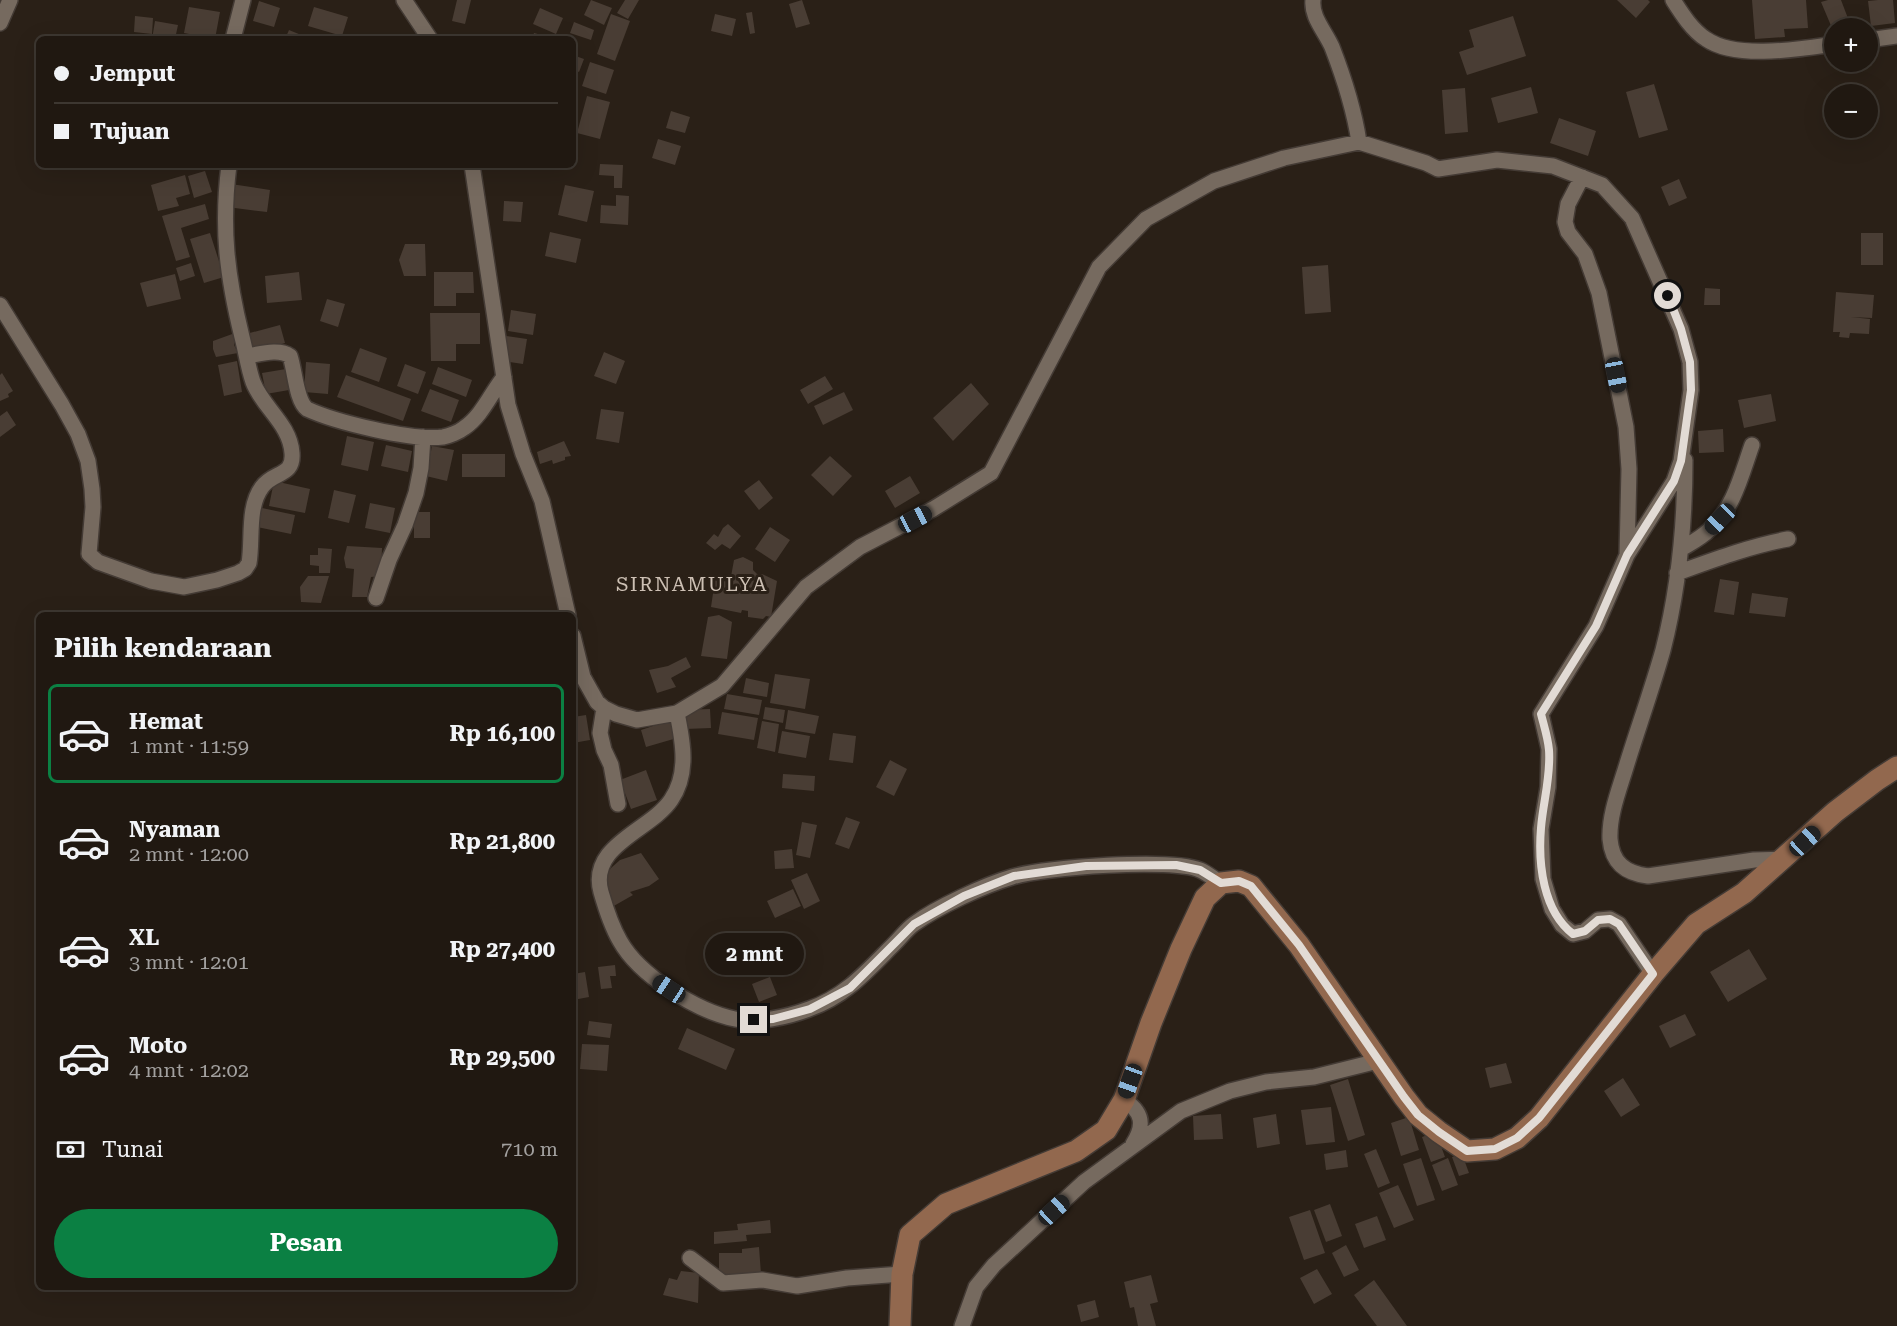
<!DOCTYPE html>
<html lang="id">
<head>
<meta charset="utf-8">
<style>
	body { margin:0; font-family:"Roboto Serif",serif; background:#2d251f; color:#f1f3f6; height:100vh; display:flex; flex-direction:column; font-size:22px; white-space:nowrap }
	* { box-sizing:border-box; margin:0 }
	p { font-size:20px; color:#a2a09f }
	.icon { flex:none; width:33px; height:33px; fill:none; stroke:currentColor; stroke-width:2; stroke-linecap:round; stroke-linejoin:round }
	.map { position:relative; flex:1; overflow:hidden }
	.sheet { position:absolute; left:36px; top:612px; width:540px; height:678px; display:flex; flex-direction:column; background:#201811; border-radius:9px; box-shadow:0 6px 24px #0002,0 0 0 2px #3d3731 }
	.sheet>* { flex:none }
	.hud { position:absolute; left:36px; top:36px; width:540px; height:132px; border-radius:9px; box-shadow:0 6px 24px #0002,0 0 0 2px #3d3731; display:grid; align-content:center; height:132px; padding:0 18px; background:#201811 }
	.buttons { position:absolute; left:1824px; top:18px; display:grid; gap:12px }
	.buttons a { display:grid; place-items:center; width:54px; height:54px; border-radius:50%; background:#201811; box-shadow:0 6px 24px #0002,0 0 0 2px #3d3731; font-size:30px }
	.end { position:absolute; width:27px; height:27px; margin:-14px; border:8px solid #e2dbd5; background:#111; box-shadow:0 0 0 3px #111 }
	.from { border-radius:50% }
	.bubble { position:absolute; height:42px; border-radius:21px; background:#201811; box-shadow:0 6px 24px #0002,0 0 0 2px #3d3731; font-size:20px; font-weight:700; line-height:42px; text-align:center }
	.car { position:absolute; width:18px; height:36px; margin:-18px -9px; border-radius:8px; box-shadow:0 0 4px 2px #0007; background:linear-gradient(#222 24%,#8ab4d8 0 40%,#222 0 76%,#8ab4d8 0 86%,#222 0) }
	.hud b { display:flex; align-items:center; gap:21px; height:57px; font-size:22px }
	.hud b+b { border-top:2px solid #3d3731 }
	.hud i { width:15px; height:15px; background:#f1f3f6 }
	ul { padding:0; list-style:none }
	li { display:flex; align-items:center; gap:18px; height:99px; margin:0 12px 9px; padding:0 6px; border:3px solid transparent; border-radius:9px }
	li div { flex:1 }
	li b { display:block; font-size:22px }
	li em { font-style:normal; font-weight:700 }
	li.current { border-color:#0b8043 }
	li>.icon { width:54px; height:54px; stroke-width:1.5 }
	h2 { padding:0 18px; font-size:27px; line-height:72px }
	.pay { display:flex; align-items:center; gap:15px; height:66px; padding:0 18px; font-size:22px }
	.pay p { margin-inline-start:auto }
	.button { display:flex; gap:12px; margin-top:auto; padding:12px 18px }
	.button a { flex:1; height:69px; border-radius:36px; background:#0b8043; color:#fff; font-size:24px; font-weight:700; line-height:69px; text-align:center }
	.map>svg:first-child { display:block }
</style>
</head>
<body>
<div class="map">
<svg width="1897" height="1326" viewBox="0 0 1897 1326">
	<rect width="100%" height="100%" fill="#2a2017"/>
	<path fill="#493d34" d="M457 0H471L465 24 452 21Z
		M591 0 612 8 604 25 584 15Z
		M625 0H639L628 19 617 13Z
		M802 0 810 24 796 28 789 4Z
		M1617 0H1648L1650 2 1636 18Z
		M1752 0H1806L1808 28 1784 29 1785 37 1755 39Z
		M1828 0H1841L1849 21 1832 28 1821 2Z
		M1878 0H1893L1895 23 1871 26 1868 1Z
		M259 1 280 8 274 27 253 21Z
		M189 7 220 12 215 39 184 33Z
		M314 7 348 17 342 36 308 26Z
		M540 8 563 18 556 34 533 24Z
		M752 12 755 33 750 34 746 13Z
		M611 14 630 21 615 61 597 54Z
		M715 14 736 19 732 36 711 31Z
		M135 16 153 18 152 34 134 32Z
		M1513 16 1526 56 1467 75 1459 52 1474 47 1469 30Z
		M155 21 178 25 175 39H152Z
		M574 22 594 30 591 40 570 33Z
		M289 30 311 39H285Z
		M534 33 553 38V39H532Z
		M573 55 584 59 579 72 573 69Z
		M590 62 614 70 606 94 582 86Z
		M1654 84 1668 130 1639 138 1626 92Z
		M1531 87 1538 113 1498 123 1491 98Z
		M1465 88 1468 132 1445 134 1442 90Z
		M587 96 610 102 600 139 577 133Z
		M671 111 690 117 685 133 666 128Z
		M1559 118 1596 131 1588 156 1550 143Z
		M658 139 681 146 675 165 652 158Z
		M600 164 623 165 622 188H614V176L599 175Z
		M205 171 212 192 194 198 188 176Z
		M185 175 190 194 176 198 179 206 158 211 151 185Z
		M1679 179 1687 198 1669 206 1661 187Z
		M231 184 270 190 267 212 227 207Z
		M565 185 594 191 587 222 558 215Z
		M616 195 629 196 628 225 600 223 601 205 616 206Z
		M504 201 523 202 521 222 503 221Z
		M205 204 209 219 181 228 190 257 176 261 162 216Z
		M550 232 581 239 576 263 545 256Z
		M210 233 224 277 204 283 190 239Z
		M1861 233H1883V265H1861Z
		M405 244H425L426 276H404L399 260Z
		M191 263 195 276 180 281 176 268Z
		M1328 265 1331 312 1305 314 1302 267Z
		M299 272 302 300 267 303 265 276Z
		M434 272H473L474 293H456V306H434Z
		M175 274 181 299 147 307 140 283Z
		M1705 288 1720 289V305H1704Z
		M1836 292 1874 295 1872 318 1851 317 1870 319 1869 334 1850 333 1849 338 1839 337 1840 332H1833Z
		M327 299 345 304 338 327 320 321Z
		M511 310 536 314 533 335 508 331Z
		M430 313H480V344H456V361H431Z
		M280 325 285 343 252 353 246 334Z
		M235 333 234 345 238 353 216 357 213 349V341Z
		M506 336 527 339 523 364 503 361Z
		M360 348 387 358 379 382 351 372Z
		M604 352 625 361 616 384 594 376Z
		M237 361 242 392 224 396 218 365Z
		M306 362 330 364 328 394 304 392Z
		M405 364 426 372 418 394 397 386Z
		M438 367 472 380 466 397 432 384Z
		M286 369 289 390 266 394 262 373Z
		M2 373 13 391 8 394 9 397 0 401V375Z
		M346 375 411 399 403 421 337 397Z
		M825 376 833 389 808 404 800 390Z
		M971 383 989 404 953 441 933 418Z
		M430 389 459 400 451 422 421 411Z
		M844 392 853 410 823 425 814 406Z
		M1771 394 1776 421 1744 428 1738 400Z
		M601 409 624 412 619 443 596 439Z
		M7 411 16 425 0 437V416Z
		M1723 429 1724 452 1699 453 1698 431Z
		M347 436 374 442 368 471 341 465Z
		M564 441 571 456 565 457V460L553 464 552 460 540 464 537 452Z
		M386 445 412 451 408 472 381 466Z
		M432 446 454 450 447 481 426 476Z
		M462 454H505V477H462Z
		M830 456 852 476 833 496 811 475Z
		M910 476 920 493 895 508 885 491Z
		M759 480 773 498 759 510 744 491Z
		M274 481 310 489 305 513 269 506Z
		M334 490 356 495 349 523 328 518Z
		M370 503 395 508 390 533 365 528Z
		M262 508 295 515 291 534 257 527Z
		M414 512H430V538H414Z
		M728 524 741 536 730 549 722 544 715 550 706 543 714 534 718 537 723 528Z
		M770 527 790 540 775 562 755 549Z
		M347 546 382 548 381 576 371 577 367 597H352L354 569 346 568 344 558Z
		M318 548 332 549 330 573H319V566L310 565V555H318Z
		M743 557 753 562V570L757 574H762L777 581 771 617 766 616 763 619 748 617V611L742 610 741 613 711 607 715 580 730 582 734 560Z
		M308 576H329L321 603 301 602 300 587Z
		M1720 579 1739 582 1734 615 1714 612Z
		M1752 593 1788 598 1785 617 1749 613Z
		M719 615 732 622 727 659 701 656 708 617Z
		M686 657 691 667 671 678 676 687 657 693 649 670 668 666Z
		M775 674 810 679 805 709 770 703Z
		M746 678 769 683 767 697 743 693Z
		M727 694 762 700 759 715 724 709Z
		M765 707 785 710 783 723 763 719Z
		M710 709 711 728 685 729 684 710Z
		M788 710 819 716 815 734 785 729Z
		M722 712 758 718 754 740 718 734Z
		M586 715 590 740 573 743V717Z
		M671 720 677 738 646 747 641 730Z
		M762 721 779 724 775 752 757 748Z
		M782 731 810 736 806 758 778 753Z
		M833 733 856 736 853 763 829 760Z
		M890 760 907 769 894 796 876 787Z
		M646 770 657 800 631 809 620 780Z
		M783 774 815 776 814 791 782 788Z
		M846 817 860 822 849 849 835 844Z
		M802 822 817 825 810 858 796 855Z
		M792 849 794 868 775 869 774 851Z
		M641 853 659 879 649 886 630 892 633 895 612 907 601 882 611 868 620 860Z
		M807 873 820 901 804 909 791 880Z
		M793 889 801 906 775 918 767 901Z
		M785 932 794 949 775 959 766 942Z
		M1749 949 1767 979 1728 1002 1710 972Z
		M615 965 616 976H610L612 988 601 989 598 967Z
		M585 972 589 997 573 1000V974Z
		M770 977 777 995 759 1002 752 984Z
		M1685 1014 1696 1035 1670 1048 1659 1026Z
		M589 1021 612 1024 610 1038 587 1035Z
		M687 1028 735 1049 726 1070 678 1049Z
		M582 1044 609 1045 607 1071 580 1069Z
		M1506 1063 1512 1083 1490 1088 1485 1068Z
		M1623 1078 1640 1105 1621 1117 1604 1091Z
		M1348 1079 1365 1135 1348 1141 1330 1085Z
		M1331 1107 1335 1142 1306 1145 1301 1110Z
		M1221 1114 1223 1139 1194 1140 1193 1116Z
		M1276 1114 1280 1144 1257 1148 1253 1118Z
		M1409 1117 1419 1150 1401 1156 1391 1123Z
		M1436 1132 1445 1157 1431 1162 1422 1137Z
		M1376 1149 1390 1183 1378 1188 1364 1154Z
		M1346 1150 1348 1167 1326 1170 1324 1154Z
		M1462 1154 1469 1173 1459 1176 1452 1157Z
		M1421 1158 1435 1200 1417 1206 1403 1164Z
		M1448 1158 1458 1185 1442 1191 1432 1165Z
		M1398 1185 1414 1220 1394 1228 1379 1193Z
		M1330 1204 1342 1236 1326 1242 1314 1210Z
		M1310 1210 1325 1253 1304 1260 1289 1217Z
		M1377 1216 1386 1240 1364 1248 1355 1224Z
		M770 1220 771 1233 746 1235 747 1241 714 1244V1232L738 1230 737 1224Z
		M1346 1245 1359 1270 1344 1277 1332 1253Z
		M759 1247 761 1274H719V1253H742V1249Z
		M1317 1269 1332 1294 1314 1304 1300 1278Z
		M681 1271 699 1273 698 1303 663 1295 669 1278 677 1280Z
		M1151 1275 1158 1302 1150 1304 1156 1326H1138L1134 1307 1130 1308 1124 1282Z
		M1374 1280 1407 1326H1377L1354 1295Z
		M1095 1300 1099 1317 1081 1322 1077 1305Z"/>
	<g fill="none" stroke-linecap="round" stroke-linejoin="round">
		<defs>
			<path id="minor" d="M404 0 430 39
				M1673 0C1682 14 1692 30 1706 39 1736 60 1799 49 1834 44
				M0 23 10 0
				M233 39 243 0
				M1868 40 1897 36
				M1359 142 1426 163 1438 169 1497 160 1553 166 1602 185 1632 218 1681 329 1690 362 1691 390 1681 461 1674 481 1627 555 1596 626 1541 714 1549 749 1548 787 1541 829 1543 879 1552 909 1562 925 1573 934 1585 931 1598 920 1610 919 1619 924 1653 974
				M472 165 508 405 523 454 542 501 568 615
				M1582 177 1568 204 1565 222 1568 232 1585 254 1599 293 1626 427 1629 469 1627 555
				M0 305 62 405 78 434 88 461 92 489 93 507 89 554 98 562 151 581 184 587 217 580 238 573 245 569 249 563C253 540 247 507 262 487 273 471 294 477 292 453 290 424 263 408 253 382 248 368 246 352 242 337 227 276 221 228 229 165
				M247 356C260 354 279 348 290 356 295 370 296 401 307 409 335 422 412 441 443 437 449 436 459 432 464 428 482 416 491 393 504 377
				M1685 460C1685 524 1679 587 1663 650 1652 689 1638 728 1626 767 1619 790 1609 815 1610 839 1612 863 1625 873 1648 876L1754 860 1784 859
				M1681 549C1691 543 1701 538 1709 530 1734 508 1741 476 1752 445
				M1677 573C1713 560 1750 546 1788 539
				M376 598 389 560 405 525 416 493 421 468 423 437
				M573 636 583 677 597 702 604 708 616 714 637 720 677 713 722 686 806 587 860 547 933 509 991 473 1099 267 1146 219 1214 181 1284 158 1359 142C1354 109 1344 78 1332 47 1325 31 1311 17 1313 0
				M604 708 600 733 604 750 611 765 618 804
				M677 713C683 742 689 774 671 800 650 831 588 845 601 892 605 906 613 929 620 941 639 975 696 1011 735 1019 756 1024 788 1017 809 1009 846 996 867 971 894 944 901 937 907 929 914 924 937 907 985 885 1012 877 1044 867 1172 858 1200 870 1207 873 1214 879 1221 883
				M1124 1100C1143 1112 1145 1125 1133 1144
				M690 1258 723 1283 762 1280 797 1286 847 1278 902 1274
				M962 1326 976 1287 994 1265 1084 1182 1181 1111 1230 1091 1266 1082 1314 1077 1378 1061"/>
			<path id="secondary" d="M900 1326 902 1274 910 1235 946 1204 1076 1151 1106 1130 1124 1100 1151 1023 1181 949 1205 898 1221 883 1239 881 1251 886 1299 945 1404 1097 1418 1115 1439 1132 1467 1151 1495 1149 1517 1138 1539 1118 1653 974 1696 924 1744 893 1835 812 1877 780 1897 767"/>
		</defs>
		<use href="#minor" stroke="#443b35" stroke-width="18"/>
		<use href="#secondary" stroke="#443b35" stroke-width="24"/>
		<use href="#minor" stroke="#766a5f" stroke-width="15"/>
		<use href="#secondary" stroke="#92684e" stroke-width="21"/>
	</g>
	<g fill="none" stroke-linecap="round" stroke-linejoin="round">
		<path stroke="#e2dbd5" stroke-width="8" d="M754 1020 773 1019 810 1009 850 988 914 924 964 896 1014 876 1086 866 1176 865 1200 870 1221 883 1239 881 1251 886 1299 945 1404 1097 1418 1115 1439 1132 1467 1151 1495 1149 1517 1138 1539 1118 1653 974 1619 924 1610 919 1598 920 1585 931 1573 934C1543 911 1538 864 1541 828 1543 802 1551 777 1549 750 1548 738 1544 726 1541 714L1596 626 1627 555 1674 481 1681 461 1691 390 1690 362 1681 329 1668 296"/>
	</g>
	<g text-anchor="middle" stroke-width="6" stroke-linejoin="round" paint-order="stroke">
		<g font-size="20" letter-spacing="1.5" fill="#cdc0b4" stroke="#2a2017">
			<text x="692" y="591">SIRNAMULYA</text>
		</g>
	</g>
</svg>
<div class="buttons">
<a>+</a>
<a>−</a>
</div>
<i class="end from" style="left:1668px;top:296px"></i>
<i class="end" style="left:754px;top:1020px"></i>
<div class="bubble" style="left:705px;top:933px;width:99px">2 mnt</div>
<i class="car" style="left:1616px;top:375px;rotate:169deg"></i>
<i class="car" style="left:915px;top:519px;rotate:62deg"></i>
<i class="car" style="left:1720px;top:519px;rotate:224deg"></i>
<i class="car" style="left:1805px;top:841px;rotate:47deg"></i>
<i class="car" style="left:669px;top:989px;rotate:303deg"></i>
<i class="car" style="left:1130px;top:1081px;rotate:200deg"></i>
<i class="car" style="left:1054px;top:1210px;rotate:47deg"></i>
<div class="hud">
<b><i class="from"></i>Jemput</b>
<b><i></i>Tujuan</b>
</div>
<section class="sheet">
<h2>Pilih kendaraan</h2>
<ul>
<li class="current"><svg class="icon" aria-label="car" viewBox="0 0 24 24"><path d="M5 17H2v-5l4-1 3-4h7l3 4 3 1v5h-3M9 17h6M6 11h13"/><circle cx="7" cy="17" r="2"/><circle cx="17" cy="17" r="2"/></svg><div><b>Hemat</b><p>1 mnt · 11:59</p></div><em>Rp 16,100</em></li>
<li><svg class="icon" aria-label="car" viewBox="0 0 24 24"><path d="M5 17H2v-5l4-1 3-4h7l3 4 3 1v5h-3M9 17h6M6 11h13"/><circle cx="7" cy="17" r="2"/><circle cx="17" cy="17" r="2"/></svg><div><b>Nyaman</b><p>2 mnt · 12:00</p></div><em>Rp 21,800</em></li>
<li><svg class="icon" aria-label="car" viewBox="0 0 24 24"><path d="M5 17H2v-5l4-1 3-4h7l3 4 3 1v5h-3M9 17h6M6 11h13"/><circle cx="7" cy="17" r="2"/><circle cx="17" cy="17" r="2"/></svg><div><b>XL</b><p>3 mnt · 12:01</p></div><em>Rp 27,400</em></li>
<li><svg class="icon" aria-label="car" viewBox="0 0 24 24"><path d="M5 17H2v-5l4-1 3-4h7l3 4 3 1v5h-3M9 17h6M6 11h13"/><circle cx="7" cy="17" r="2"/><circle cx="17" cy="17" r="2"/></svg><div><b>Moto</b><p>4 mnt · 12:02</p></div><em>Rp 29,500</em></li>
</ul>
<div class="pay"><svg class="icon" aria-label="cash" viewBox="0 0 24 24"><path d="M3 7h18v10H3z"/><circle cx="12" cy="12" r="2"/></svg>Tunai<p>710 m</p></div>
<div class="button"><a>Pesan</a></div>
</section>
</div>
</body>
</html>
